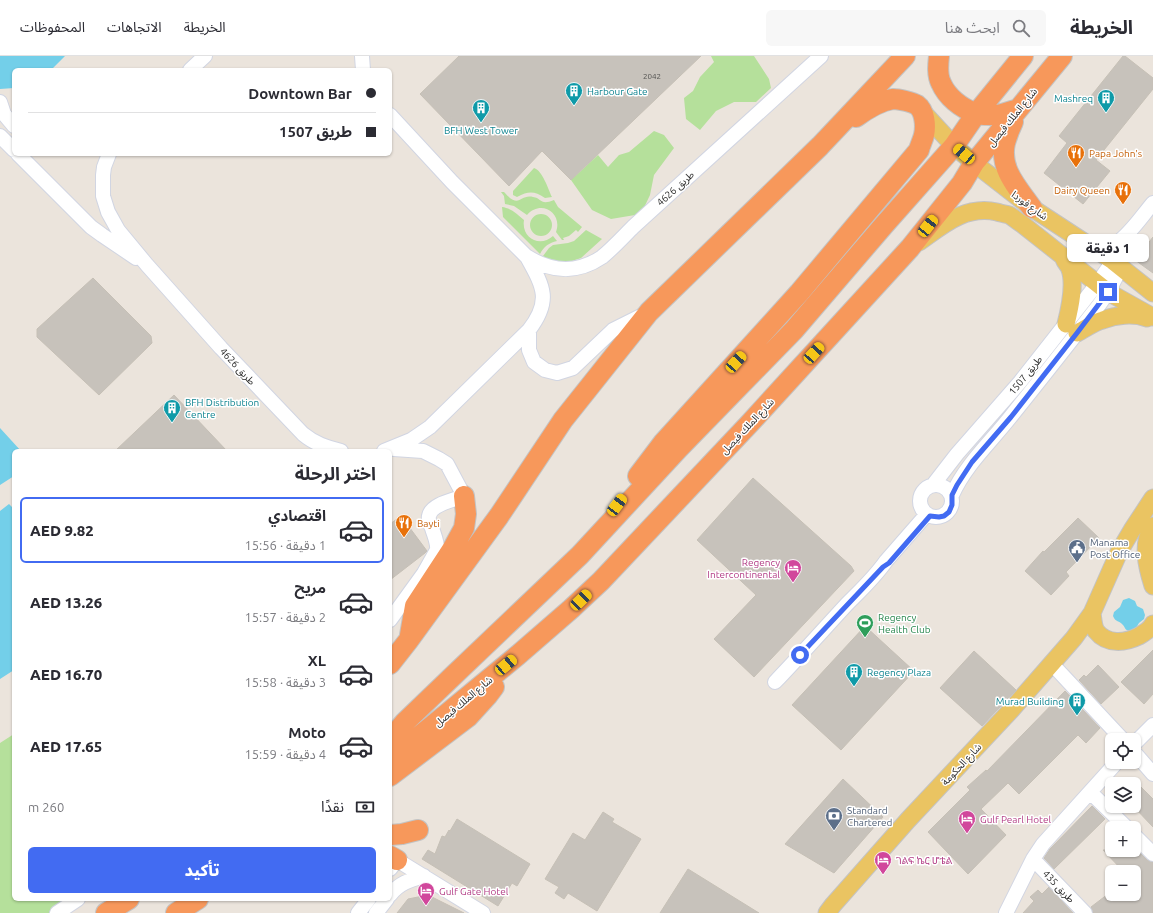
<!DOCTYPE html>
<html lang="ar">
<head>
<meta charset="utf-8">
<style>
	body { margin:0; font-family:Ubuntu,"Noto Sans Arabic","Noto Sans Ethiopic",sans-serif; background:#f7f7f7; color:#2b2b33; direction:rtl; height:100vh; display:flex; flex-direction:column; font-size:15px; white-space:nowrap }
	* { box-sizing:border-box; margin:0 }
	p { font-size:13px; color:#7c7c81 }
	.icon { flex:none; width:22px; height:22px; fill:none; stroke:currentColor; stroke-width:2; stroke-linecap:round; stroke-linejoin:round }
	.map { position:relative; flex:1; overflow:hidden; direction:ltr }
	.panel { position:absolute; left:12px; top:393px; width:380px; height:452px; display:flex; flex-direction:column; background:#fff; border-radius:6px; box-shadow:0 1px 3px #0004; direction:rtl }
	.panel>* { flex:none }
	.top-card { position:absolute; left:12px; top:12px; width:380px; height:88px; border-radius:6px; box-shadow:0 1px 3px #0004; direction:rtl; display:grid; align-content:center; height:88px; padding:0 16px; background:#fff }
	.controls { position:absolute; left:1105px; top:677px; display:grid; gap:8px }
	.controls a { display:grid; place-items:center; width:36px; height:36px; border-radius:6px; background:#fff; box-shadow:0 1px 3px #0004; font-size:20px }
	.end { position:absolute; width:18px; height:18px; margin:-9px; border:5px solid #426bf2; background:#fff; box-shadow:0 0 0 2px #fff }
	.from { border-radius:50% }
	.bubble { position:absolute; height:28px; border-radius:6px; background:#fff; box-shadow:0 1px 3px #0004; font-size:13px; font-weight:800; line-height:28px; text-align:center; direction:rtl }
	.car { position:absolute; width:12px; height:24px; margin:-12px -6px; border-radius:5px; box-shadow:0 0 3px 1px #0007; background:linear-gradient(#f5c518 24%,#345 0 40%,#f5c518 0 76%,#345 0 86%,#f5c518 0) }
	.top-card b { display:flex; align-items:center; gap:14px; height:38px; font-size:15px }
	.top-card b+b { border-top:1px solid #e1e1e2 }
	.top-card i { width:10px; height:10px; background:#2b2b33 }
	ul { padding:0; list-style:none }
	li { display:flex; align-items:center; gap:12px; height:66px; margin:0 8px 6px; padding:0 8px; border:2px solid transparent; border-radius:6px }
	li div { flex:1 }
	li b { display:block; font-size:15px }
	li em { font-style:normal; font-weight:800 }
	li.on { border-color:#426bf2 }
	li>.icon { width:36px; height:36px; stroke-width:1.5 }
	h2 { padding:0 16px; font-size:18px; line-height:48px }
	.pay { display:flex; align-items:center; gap:10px; height:44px; padding:0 16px; font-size:15px }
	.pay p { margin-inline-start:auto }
	.button { display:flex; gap:8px; margin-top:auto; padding:8px 16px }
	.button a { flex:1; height:46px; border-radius:6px; background:#426bf2; color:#fff; font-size:16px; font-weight:800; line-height:46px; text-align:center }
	header { display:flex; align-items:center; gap:24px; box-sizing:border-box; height:56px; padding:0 20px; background:#fff; border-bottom:1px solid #e1e1e2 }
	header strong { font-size:19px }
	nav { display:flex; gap:22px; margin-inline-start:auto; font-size:14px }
	.search { width:280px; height:36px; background:#f7f7f7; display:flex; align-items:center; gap:10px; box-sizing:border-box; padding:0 14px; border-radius:6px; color:#7c7c81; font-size:15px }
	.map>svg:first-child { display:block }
</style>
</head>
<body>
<header>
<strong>الخريطة</strong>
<div class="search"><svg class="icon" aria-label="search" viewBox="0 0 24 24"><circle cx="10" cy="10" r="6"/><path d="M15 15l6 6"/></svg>ابحث هنا</div>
<nav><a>الخريطة</a><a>الاتجاهات</a><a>المحفوظات</a></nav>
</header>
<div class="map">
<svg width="1153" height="857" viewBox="0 0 1153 857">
	<rect width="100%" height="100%" fill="#ebe4dc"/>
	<path fill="#b5e09b" d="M711 0H754L769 23 771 32 756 46H734L716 55 700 74 686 63 684 42 693 35 700 21 714 6Z
		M654 75 664 79 674 92 654 119 650 139 641 158 611 163 592 154 571 124 598 99 608 111 619 99 629 96Z
		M534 112C543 115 548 133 552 141L545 142C534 135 529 135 517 141L513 139V135Z
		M501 136H504C520 154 519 138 533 141 542 142 540 150 554 144L558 151 582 171 578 176 576 174 569 180 563 182 564 184H562L556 176C563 157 541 143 527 159L514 150 505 148 504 140Z
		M502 151C511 152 518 159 524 164 521 182 540 192 553 180L557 185C549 187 544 190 540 198L503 161Z
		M530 169a11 11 0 1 1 22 0a11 11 0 1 1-22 0Z
		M586 174 602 183 581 202 569 206H552L543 200 549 192 553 189 568 187 574 185Z
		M14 678V843H72L51 857H0V687Z"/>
	<path fill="#73cfe9" d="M0 0H65L51 14H14V32L0 33Z
		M0 372 21 395H14V420L0 429Z
		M9 448 14 453V614L0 623V455Z
		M1129 542 1135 545 1137 550 1143 553 1145 559 1144 563 1139 567 1136 572 1130 575C1125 574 1126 573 1123 569 1119 564 1116 567 1113 560L1114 556 1120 551 1123 544Z"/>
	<path fill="#c7c2bb" stroke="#c6c0b6" d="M459 0H701L571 124 542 95 509 130 420 38Z
		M1123 0H1125L1153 22V33L1096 104 1110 115 1083 148 1044 117 1067 87 1059 80Z
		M1153 181V217L1135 204Z
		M93 222 151 280 152 287 99 339 37 281V273Z
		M174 339 227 395H115Z
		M753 422 851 510 854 515 754 621 714 583 756 539 697 484Z
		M401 460 427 495 425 497 390 524V468Z
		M1078 462 1099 482 1066 516 1069 520 1051 539 1025 515 1043 495 1044 496Z
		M865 570 914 615 841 694 792 649Z
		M1153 594V638L1144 648 1121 626Z
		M974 595 1016 634 982 670 940 632Z
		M1098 609 1119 631 1101 648 1079 624 1084 619 1086 621Z
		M1065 635 1100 672 1086 687 1078 679 1019 738 1008 727 981 753 1006 779 968 818 928 776 970 734 967 731 986 714 987 715Z
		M843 723 883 761 834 817 785 788Z
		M1140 730 1153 743V771L1134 751V736Z
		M1092 750 1105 763 1054 813 1044 802 1050 793Z
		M603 756 614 763 612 766 641 783 597 855 568 837 564 843 555 837 559 831 545 823 573 777 585 784Z
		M457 763 530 808 517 830 512 827 498 850 422 803 428 794 435 798 442 780 445 781 449 774 450 775Z
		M1134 791 1147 804 1153 806V857H1093L1091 851 1108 838H1134V816H1124L1103 794H1134Z
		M688 813 759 857H660Z
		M1049 831 1073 857H1023L1034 845 1030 841 1038 834 1042 838Z
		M428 839 464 857H397L408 843Z"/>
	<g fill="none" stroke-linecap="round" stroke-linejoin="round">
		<defs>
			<path id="minor" d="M362 0 363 14
				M190 14 205 0
				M0 46 4 58 14 70
				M390 59 452 126 526 200C551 216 577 218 602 201 613 192 623 181 633 171L821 0
				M0 80 14 94
				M18 98 91 171 102 179 136 202
				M109 98 104 111 103 119V140L108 156 118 174 147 209 221 292 303 378C315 388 326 391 341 395
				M1099 196C1105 193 1111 191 1117 187 1131 177 1142 160 1153 147
				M529 274V294L534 306 545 314 557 317 573 312 613 274 645 258
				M384 395 411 384 430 371 529 274C552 244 543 230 527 201
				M920 445a16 16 0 1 1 32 0a16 16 0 1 1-32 0Z
				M933 429 957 398 1020 326 1097 228 1113 205
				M952 439C966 408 991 386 1012 359 1041 323 1070 286 1099 249L1108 236 1121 212
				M390 564 424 517 437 494C438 487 434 479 432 472 430 468 428 464 429 460 431 448 454 444 464 440L447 408 439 403 423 395 394 393
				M1052 608 1123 684
				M775 626C800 600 823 574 847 548 861 534 875 521 886 505L927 458
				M1134 688 1153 669
				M1134 696 1153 718
				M1090 736 1127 772
				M1134 779 1153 798
				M1033 803 1085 857
				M390 813 397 804 483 857
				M390 839C399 827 410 824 424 820
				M57 857 78 843
				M358 857 369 843
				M376 857 387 843
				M1006 857 1033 803 1043 788 1117 706"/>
			<path id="major" d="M920 53 954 90 974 107 1032 152 1113 205 1153 237
				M919 186C943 169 965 149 997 156 1000 157 1005 158 1009 159 1013 161 1017 165 1022 168L1108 236 1153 261
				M1064 203C1065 206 1068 209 1069 211 1076 226 1070 252 1066 268
				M1077 277C1085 273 1094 266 1103 264 1116 259 1133 257 1147 262
				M1153 470C1141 488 1147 511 1153 530
				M1092 557C1093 563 1093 570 1096 575 1107 589 1125 587 1139 580 1144 577 1150 574 1153 568
				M827 857 833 849 908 764 1012 653 1074 582 1092 557 1119 496 1132 474 1153 442"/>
			<path id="highway" d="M939 0C938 9 937 19 941 27 947 41 961 52 975 57 981 60 990 59 997 59 1004 58 1011 55 1018 53
				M1013 66C1010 72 1007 80 1005 87 999 113 1018 132 1032 152
				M638 420 663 387 799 237 919 94C920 89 923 84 924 79 926 70 925 55 917 49 912 46 899 43 893 43 880 45 867 53 856 61
				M410 579 415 550 453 492 464 472 466 458 464 440
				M390 608 408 585 499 460 563 364 649 256 820 90 905 0
				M390 684 404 667 455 618 580 499 679 392 794 274 884 169 954 90 976 58 1023 0
				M390 699 408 689 433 669 518 599 571 553 601 525 750 367 910 192 962 127 974 107 1062 0
				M390 720 468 661 488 639 494 631
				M390 779 402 778 418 774
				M390 800 397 804
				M106 857 129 843
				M176 857 198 843"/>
		</defs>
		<use href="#minor" stroke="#d1d5e2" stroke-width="16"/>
		<use href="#major" stroke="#c3c3c3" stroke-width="19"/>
		<use href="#highway" stroke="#c3c3c3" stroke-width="22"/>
		<use href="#minor" stroke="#fff" stroke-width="14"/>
		<use href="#major" stroke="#eac462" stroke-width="17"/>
		<use href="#highway" stroke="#f7985b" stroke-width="20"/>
	</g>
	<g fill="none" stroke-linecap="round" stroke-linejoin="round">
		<path stroke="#426bf2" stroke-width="5" d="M800 599 883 511 889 507 930 460 939 461 944 460 949 456 952 449V439L957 429 972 406 1011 361 1077 277 1108 236"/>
	</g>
	<defs>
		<symbol id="building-pin" viewBox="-11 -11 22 30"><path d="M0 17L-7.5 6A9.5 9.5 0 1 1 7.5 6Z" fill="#0f9aa8" stroke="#fff"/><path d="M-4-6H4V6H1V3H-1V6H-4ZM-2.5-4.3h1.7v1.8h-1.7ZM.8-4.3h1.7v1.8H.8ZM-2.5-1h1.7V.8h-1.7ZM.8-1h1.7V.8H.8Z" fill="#fff"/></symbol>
		<symbol id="restaurant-pin" viewBox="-11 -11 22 30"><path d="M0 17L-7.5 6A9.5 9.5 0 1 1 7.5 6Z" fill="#e8710a" stroke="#fff"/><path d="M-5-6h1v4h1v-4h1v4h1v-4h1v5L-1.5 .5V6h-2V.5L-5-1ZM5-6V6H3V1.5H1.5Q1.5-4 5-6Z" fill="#fff"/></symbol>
		<symbol id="civic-pin" viewBox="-11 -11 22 30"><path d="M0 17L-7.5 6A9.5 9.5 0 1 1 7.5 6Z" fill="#5c6f8a" stroke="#fff"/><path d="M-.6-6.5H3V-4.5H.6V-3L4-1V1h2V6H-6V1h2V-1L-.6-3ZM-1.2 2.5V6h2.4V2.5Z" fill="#fff"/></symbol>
		<symbol id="hotel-pin" viewBox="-11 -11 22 30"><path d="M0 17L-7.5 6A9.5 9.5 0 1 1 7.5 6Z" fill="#d1479c" stroke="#fff"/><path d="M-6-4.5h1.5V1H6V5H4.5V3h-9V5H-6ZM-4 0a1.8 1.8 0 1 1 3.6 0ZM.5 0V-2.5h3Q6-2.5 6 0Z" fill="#fff"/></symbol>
		<symbol id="stadium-pin" viewBox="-11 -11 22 30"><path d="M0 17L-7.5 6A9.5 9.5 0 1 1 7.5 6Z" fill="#2e9e5b" stroke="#fff"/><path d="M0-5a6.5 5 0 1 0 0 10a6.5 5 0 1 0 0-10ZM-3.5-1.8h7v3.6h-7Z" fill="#fff"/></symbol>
		<symbol id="bank-pin" viewBox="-11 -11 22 30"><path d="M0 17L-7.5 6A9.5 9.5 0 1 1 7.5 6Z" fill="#5c6f8a" stroke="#fff"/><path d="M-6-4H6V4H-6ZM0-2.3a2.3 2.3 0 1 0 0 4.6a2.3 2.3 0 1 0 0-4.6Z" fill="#fff"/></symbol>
	</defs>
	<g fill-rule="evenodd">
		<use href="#building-pin" x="564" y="25" width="20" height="27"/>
		<use href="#building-pin" x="1096" y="32" width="20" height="27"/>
		<use href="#building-pin" x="471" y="42" width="20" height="27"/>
		<use href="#restaurant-pin" x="1066" y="87" width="20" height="27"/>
		<use href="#restaurant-pin" x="1113" y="124" width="20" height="27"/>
		<use href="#building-pin" x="162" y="342" width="20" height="27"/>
		<use href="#restaurant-pin" x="394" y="457" width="20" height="27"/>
		<use href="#civic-pin" x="1067" y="482" width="20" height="27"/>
		<use href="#hotel-pin" x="783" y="502" width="20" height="27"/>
		<use href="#stadium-pin" x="855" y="557" width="20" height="27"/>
		<use href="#building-pin" x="844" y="606" width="20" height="27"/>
		<use href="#building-pin" x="1067" y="635" width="20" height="27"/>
		<use href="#bank-pin" x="824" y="750" width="20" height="27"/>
		<use href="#hotel-pin" x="957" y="753" width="20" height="27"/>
		<use href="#hotel-pin" x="873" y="794" width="20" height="27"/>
		<use href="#hotel-pin" x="416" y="825" width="20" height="27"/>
	</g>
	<g text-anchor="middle" stroke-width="3" stroke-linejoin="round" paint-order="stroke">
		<g font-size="8" fill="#51504e">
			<text x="652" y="23">2042</text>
		</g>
		<g font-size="10" fill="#0d838f" stroke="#fff" text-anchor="start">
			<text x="587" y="39">Harbour Gate</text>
			<text x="1093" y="46" text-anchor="end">Mashreq</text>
			<text x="481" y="78" text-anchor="middle">BFH West Tower</text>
			<text x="185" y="350">BFH Distribution<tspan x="185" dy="12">Centre</tspan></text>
			<text x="867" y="620">Regency Plaza</text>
			<text x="1064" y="649" text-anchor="end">Murad Building</text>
		</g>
		<g font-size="10" fill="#2a2a2a" stroke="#fff">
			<text transform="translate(1012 61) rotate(-51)" y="4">شارع الملك فيصل</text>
			<text transform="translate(675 132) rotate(-42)" y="4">طريق 4626</text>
			<text transform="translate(1030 149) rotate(36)" y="4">شارع فوردا</text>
			<text transform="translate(238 310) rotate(47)" y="4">طريق 4626</text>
			<text transform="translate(1025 319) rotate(-51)" y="4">طريق 1507</text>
			<text transform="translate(747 370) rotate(-47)" y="4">شارع الملك فيصل</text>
			<text transform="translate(463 645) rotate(-40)" y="4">شارع الملك فيصل</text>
			<text transform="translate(961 708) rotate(-47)" y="4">شارع الحكومة</text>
			<text transform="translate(1059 830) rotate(46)" y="4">طريق 435</text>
		</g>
		<g font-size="10" fill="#c56008" stroke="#fff" text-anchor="start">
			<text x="1089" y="101">Papa John's</text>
			<text x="1110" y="138" text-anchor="end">Dairy Queen</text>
			<text x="417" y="471">Bayti</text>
		</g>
		<g font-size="10" fill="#4e5e75" stroke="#fff" text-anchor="start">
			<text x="1090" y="490">Manama<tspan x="1090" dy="12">Post Office</tspan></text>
			<text x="847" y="758">Standard<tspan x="847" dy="12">Chartered</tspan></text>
		</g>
		<g font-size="10" fill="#b23c85" stroke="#fff" text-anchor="start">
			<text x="780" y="510" text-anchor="end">Regency<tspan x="780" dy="12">Intercontinental</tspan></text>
			<text x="980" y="767">Gulf Pearl Hotel</text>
			<text x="896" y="808">ገልፍ ኬር ሆቴል</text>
			<text x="439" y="839">Gulf Gate Hotel</text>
		</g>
		<g font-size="10" fill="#27864d" stroke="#fff" text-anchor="start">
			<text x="878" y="565">Regency<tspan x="878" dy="12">Health Club</tspan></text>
		</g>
	</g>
</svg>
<div class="controls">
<a><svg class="icon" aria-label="locate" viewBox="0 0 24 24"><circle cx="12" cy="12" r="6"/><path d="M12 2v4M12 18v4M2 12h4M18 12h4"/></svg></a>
<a><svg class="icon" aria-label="layers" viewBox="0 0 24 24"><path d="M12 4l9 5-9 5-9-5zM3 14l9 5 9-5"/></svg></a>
<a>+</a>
<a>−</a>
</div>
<i class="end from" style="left:800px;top:599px"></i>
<i class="end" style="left:1108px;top:236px"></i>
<div class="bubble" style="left:1067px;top:178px;width:82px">1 دقيقة</div>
<i class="car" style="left:964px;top:98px;rotate:310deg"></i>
<i class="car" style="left:928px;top:170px;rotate:38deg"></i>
<i class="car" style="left:814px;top:297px;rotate:42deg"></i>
<i class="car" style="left:736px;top:306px;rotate:42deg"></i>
<i class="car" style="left:617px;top:449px;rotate:37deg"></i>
<i class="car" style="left:581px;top:544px;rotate:46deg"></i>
<i class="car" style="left:506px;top:609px;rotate:50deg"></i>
<div class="top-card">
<b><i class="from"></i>Downtown Bar</b>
<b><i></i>طريق 1507</b>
</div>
<section class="panel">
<h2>اختر الرحلة</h2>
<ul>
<li class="on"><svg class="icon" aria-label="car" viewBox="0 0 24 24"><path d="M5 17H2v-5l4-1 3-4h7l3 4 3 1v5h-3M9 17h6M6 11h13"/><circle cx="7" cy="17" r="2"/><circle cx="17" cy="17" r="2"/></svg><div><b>اقتصادي</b><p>1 دقيقة · 15:56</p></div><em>AED 9.82</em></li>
<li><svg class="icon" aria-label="car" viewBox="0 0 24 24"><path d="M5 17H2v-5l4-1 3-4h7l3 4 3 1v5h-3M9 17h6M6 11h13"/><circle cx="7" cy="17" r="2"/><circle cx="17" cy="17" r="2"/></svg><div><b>مريح</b><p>2 دقيقة · 15:57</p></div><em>AED 13.26</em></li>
<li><svg class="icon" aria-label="car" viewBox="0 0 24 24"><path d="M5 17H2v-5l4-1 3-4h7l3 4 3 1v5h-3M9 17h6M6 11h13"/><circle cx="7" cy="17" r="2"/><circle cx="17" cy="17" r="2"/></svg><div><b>XL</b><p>3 دقيقة · 15:58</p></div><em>AED 16.70</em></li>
<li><svg class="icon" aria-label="car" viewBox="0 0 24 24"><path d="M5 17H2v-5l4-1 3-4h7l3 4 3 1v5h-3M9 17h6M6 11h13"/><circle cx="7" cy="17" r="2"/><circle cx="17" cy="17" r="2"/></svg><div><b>Moto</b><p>4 دقيقة · 15:59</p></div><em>AED 17.65</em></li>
</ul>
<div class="pay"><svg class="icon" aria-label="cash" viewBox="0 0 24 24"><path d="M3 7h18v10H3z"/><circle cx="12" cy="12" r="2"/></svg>نقدًا<p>260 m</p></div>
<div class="button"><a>تأكيد</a></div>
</section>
</div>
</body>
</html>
